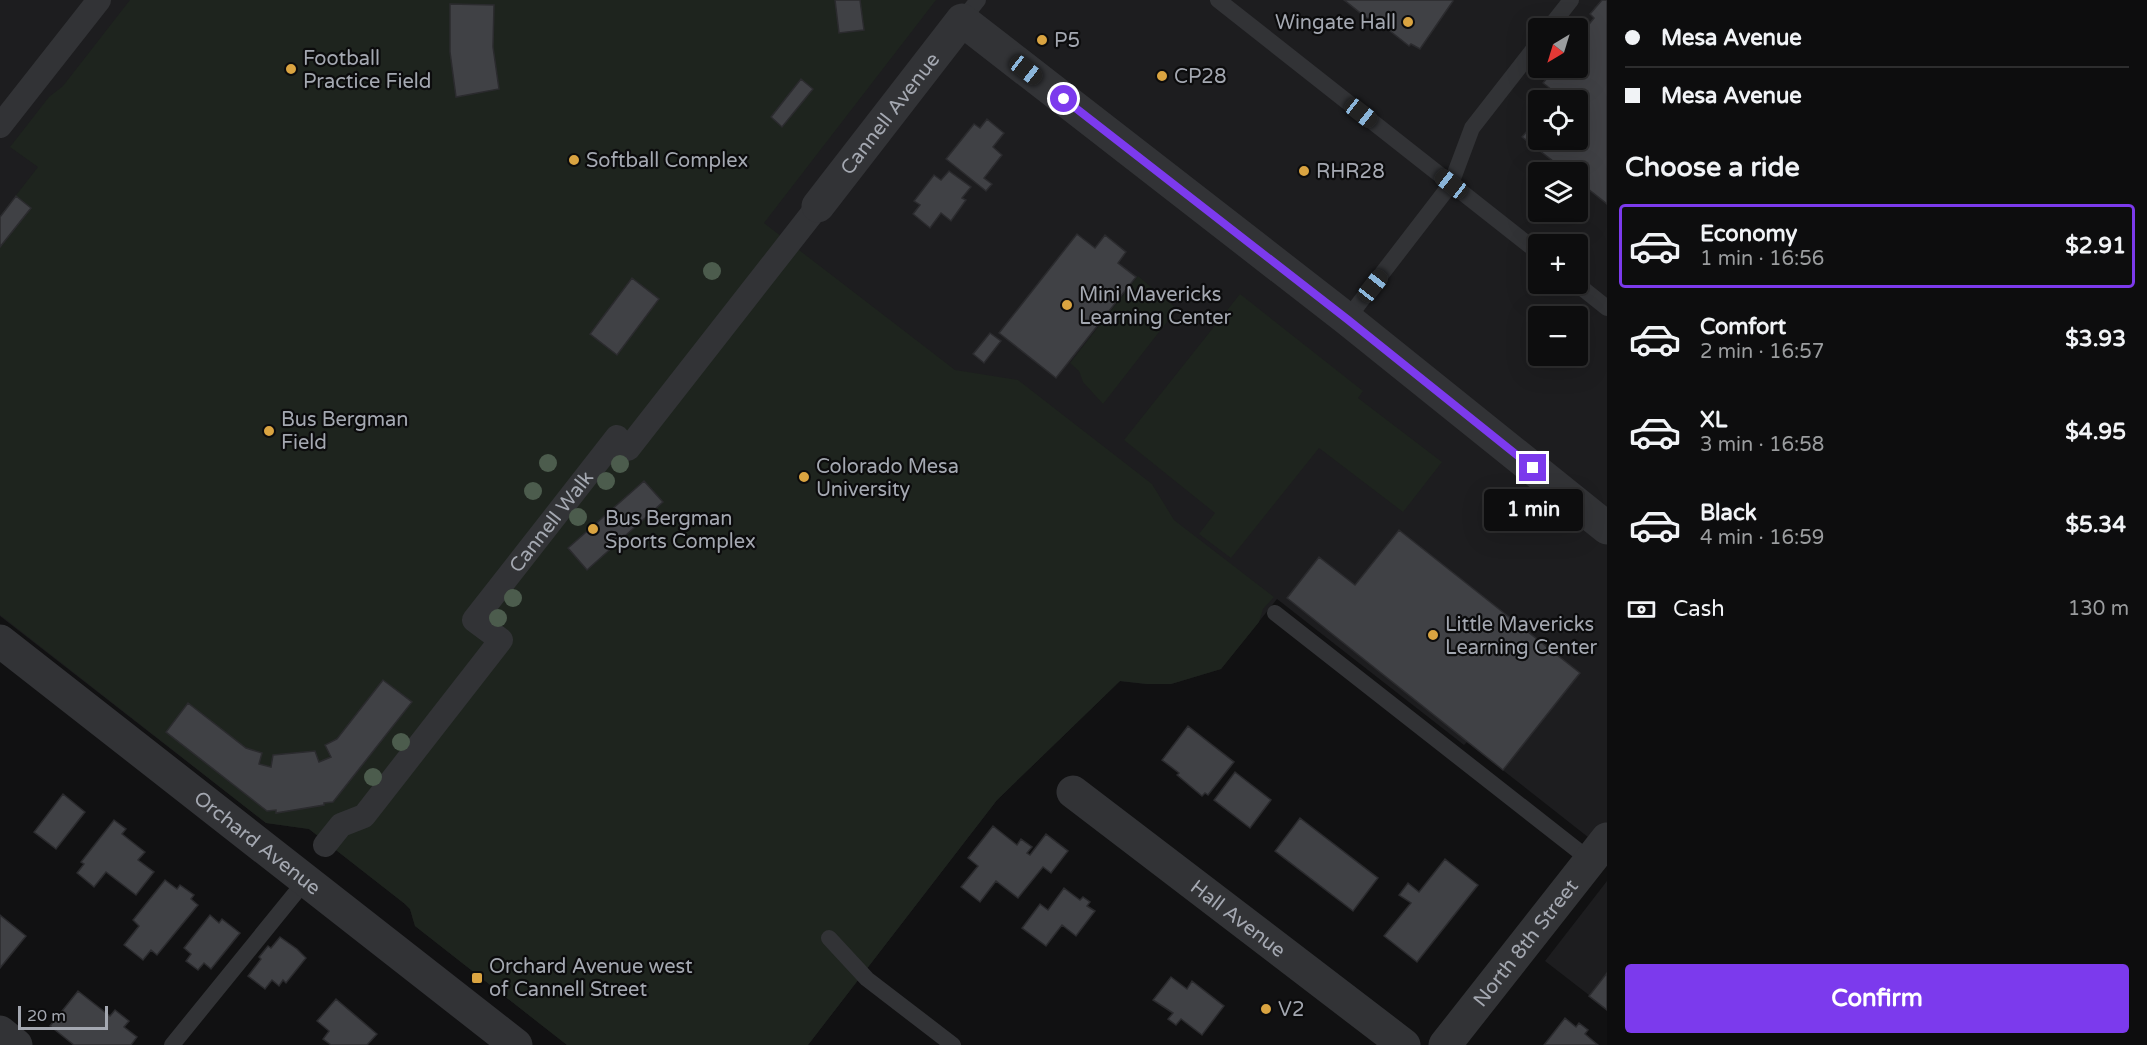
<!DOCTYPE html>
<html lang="en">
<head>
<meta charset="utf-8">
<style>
	body { margin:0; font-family:"Varela Round",sans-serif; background:#1b1b1c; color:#f1f3f6; height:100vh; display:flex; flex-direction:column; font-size:22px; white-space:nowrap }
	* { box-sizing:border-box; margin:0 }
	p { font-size:20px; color:#9a9c9e }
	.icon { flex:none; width:33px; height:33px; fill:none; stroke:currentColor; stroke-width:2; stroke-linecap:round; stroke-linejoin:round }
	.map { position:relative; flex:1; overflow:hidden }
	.side { display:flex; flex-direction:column; background:#0d0d0e; width:540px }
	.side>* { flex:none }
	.top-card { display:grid; align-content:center; height:132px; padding:0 18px; background:#0d0d0e }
	.needle { width:39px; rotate:218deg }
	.buttons { position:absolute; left:1528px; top:18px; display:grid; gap:12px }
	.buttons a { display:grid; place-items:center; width:60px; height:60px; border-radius:6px; background:#0d0d0e; box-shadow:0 6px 24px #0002,0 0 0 2px #2d2d2e; font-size:30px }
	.scale { position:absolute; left:18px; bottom:15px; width:90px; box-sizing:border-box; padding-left:6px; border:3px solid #a4a8b1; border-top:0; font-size:16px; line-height:21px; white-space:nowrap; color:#a4a8b1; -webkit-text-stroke:4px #0c0c0d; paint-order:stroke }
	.end { position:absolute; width:27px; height:27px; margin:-14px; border:8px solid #7c3aed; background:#fff; box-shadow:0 0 0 3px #fff }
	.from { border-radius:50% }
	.bubble { position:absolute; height:42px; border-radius:6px; background:#0d0d0e; box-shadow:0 6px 24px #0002,0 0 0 2px #2d2d2e; font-size:20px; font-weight:700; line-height:42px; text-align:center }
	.car { position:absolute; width:18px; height:36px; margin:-18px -9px; border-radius:8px; box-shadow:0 0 4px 2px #0007; background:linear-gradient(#222 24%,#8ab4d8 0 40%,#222 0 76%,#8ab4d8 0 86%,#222 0) }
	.top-card b { display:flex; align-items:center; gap:21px; height:57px; font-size:22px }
	.top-card b+b { border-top:2px solid #2d2d2e }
	.top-card i { width:15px; height:15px; background:#f1f3f6 }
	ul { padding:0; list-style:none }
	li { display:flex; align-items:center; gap:18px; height:84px; margin:0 12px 9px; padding:0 6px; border:3px solid transparent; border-radius:6px }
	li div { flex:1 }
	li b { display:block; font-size:22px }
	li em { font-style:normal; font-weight:700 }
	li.active { border-color:#7c3aed }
	li>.icon { width:54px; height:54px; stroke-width:1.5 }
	h2 { padding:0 18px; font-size:27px; line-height:72px }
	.pay { display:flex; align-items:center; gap:15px; height:66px; padding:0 18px; font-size:22px }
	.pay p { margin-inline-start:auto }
	.cta { display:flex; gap:12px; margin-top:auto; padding:12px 18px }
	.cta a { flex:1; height:69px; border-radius:6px; background:#7c3aed; color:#fff; font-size:24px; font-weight:700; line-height:69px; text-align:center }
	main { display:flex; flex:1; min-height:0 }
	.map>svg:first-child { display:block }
</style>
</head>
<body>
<main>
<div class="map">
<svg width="1607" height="1045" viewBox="0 0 1607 1045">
	<rect width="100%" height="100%" fill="#111112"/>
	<path fill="#1d1d1f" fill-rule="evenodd" d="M0 0H1607V852L1467 742 1464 745 1277 599 1221 669 1171 684H1147L1120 681 997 800 808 1045H567L415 926 410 909 405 904 309 829 266 823 0 616ZM1539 28H1578V68H1539ZM1539 100H1578V140H1539ZM1539 172H1578V212H1539ZM1539 244H1578V284H1539ZM1539 316H1578V356H1539Z
		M1607 881V1009L1545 961Z"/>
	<path fill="#1e241e" d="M130 0H936L764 223 955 370 1018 380 1152 484 1174 520 1274 597 1263 609 1259 622 1221 669 1171 684H1147L1120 681 997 800 808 1045H567L415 926 410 909 405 904 309 829 266 823 0 615V216L38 167 10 147 49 97 63 86Z
		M1138 276 1177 309 1103 404 1083 382 1079 371 1070 363Z
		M1240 294 1363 391 1358 398 1442 462 1403 512 1319 448 1231 558 1199 534 1215 513 1124 440Z"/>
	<path fill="#404145" stroke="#2b2b2e" stroke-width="1.5" d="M835 0H860L864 30 839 33Z
		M1344 0H1452L1453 1 1420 49 1411 44 1409 46 1371 16 1368 19Z
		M1602 0H1607V204L1578 181V172H1567L1522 137 1539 117V140H1578V100H1552L1557 94 1543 83 1555 68H1578V38L1594 18 1590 14Z
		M450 4 494 5 493 47 499 89 456 97 450 52Z
		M801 79 813 89 782 127 771 117Z
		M987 119 1004 133 993 147 1002 155 984 178 992 184 986 191 946 159 974 124 980 128Z
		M949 171 971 187 962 198 966 200 951 221 941 213 930 228 913 214 920 205 914 201 934 175 941 180Z
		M16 196 31 208 0 247V217Z
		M1077 234 1095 248 1105 235 1126 252 1118 263 1136 277 1056 378 999 333Z
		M632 278 659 299 617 355 590 334Z
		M990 333 1001 341 984 363 973 354Z
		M644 481 663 502 587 570 568 548Z
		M1399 530 1580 673 1503 770 1287 598 1319 557 1355 585Z
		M383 680 412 702 333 802 324 803V805L276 813V810L267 811 166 732 188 703 246 748 262 753 259 764 271 767 273 755 315 751 319 762 331 757 325 745 337 739Z
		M1188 726 1234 762 1208 795 1205 793 1202 796 1177 775 1179 773 1162 760Z
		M1235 772 1271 800 1250 828 1214 800Z
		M63 794 85 812 56 849 34 832Z
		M1300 818 1378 878 1353 911 1275 851Z
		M114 820 126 829 122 834 145 852 138 860 154 872 136 895 106 872 94 887 77 873 84 864 81 862Z
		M993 826 1017 845 1021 839 1032 847 1027 853 1030 855 1046 834 1068 851 1051 873 1043 867 1018 898 996 881 980 902 961 887 978 866 968 858Z
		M1445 859 1478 885 1417 962 1384 936 1411 903 1399 895 1408 883 1419 892Z
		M165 880 177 889 180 885 194 895 191 899 198 905 157 955 151 950 143 960 124 945 139 926 133 920Z
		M1064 888 1080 900 1083 897 1090 902 1087 906 1095 911 1076 936 1062 925 1046 946 1022 928 1040 904 1048 910Z
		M0 915 26 936 0 968Z
		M210 915 219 923 222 919 240 933 211 969 204 963 198 970 186 961 191 954 184 948Z
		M280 937 297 949 306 958 286 983 283 980 279 986 272 980 265 989 248 976 261 959 259 957 268 946 271 948Z
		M1607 973V1010L1589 996Z
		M1171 977 1187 989 1192 981 1224 1006 1202 1035 1181 1019 1176 1025 1168 1019 1173 1013 1153 1000Z
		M78 991 110 1016 115 1010 129 1021 124 1027 137 1037 131 1045H74L50 1026Z
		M336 999 377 1034 367 1045H331L323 1039 329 1031 317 1021Z
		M1565 1018 1576 1027 1579 1023 1588 1030 1585 1034 1598 1045H1544Z"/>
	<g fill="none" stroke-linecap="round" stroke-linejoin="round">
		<path stroke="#323336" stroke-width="16" d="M1218 0 1539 253
			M962 20 978 0
			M1549 28 1571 0
			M1577 284 1607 308
			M1347 319 1451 184 1472 128 1539 42
			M1275 613 1590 860
			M829 938 867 979 953 1045
			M172 1045 306 880"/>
		<g stroke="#323336" stroke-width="24">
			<path d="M0 126 99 0"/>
			<path id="s1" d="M325 845 341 825 364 816 501 640 474 620 617 437 628 449 818 206"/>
		</g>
		<g stroke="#323336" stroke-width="33">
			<path id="s2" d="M818 206 962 20 1347 319 1607 528"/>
			<path id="s3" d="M1073 792 1404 1045"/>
			<path d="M0 1032 16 1045"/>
			<path id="s4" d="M1445 1045 1607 839"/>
		</g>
		<path stroke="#323336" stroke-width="33" id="s5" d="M0 641 516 1045"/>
	</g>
	<g fill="#4c5c4d">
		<circle cx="712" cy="271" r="9"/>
		<circle cx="548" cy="463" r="9"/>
		<circle cx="620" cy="464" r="9"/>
		<circle cx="606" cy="481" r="9"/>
		<circle cx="533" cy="491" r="9"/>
		<circle cx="578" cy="517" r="9"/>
		<circle cx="513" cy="598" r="9"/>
		<circle cx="498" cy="618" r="9"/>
		<circle cx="401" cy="742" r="9"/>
		<circle cx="373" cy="777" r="9"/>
	</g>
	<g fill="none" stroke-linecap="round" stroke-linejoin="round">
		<path stroke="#7c3aed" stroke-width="8" d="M1064 99 1347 319 1533 468"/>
	</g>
	<g fill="#daa441" stroke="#0c0c0d" stroke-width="2">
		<circle cx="1408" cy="22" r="6"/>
		<circle cx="1042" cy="40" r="6"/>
		<circle cx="291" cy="69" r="6"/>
		<circle cx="1162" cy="76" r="6"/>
		<circle cx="574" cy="160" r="6"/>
		<circle cx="1304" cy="171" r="6"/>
		<circle cx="1067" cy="305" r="6"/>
		<circle cx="269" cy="431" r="6"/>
		<circle cx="804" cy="477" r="6"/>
		<circle cx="593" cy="529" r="6"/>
		<circle cx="1433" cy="635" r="6"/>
		<rect x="471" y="972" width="12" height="12" rx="3"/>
		<circle cx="1266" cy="1009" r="6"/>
	</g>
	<g text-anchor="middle" stroke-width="4.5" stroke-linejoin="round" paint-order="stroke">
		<g font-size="20" fill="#a4a8b1" stroke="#0c0c0d" text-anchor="start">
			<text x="1396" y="29" text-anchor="end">Wingate Hall</text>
			<text x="1054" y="47">P5</text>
			<text x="303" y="65">Football<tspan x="303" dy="23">Practice Field</tspan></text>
			<text x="1174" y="83">CP28</text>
			<text x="586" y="167">Softball Complex</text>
			<text x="1316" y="178">RHR28</text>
			<text x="1079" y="301">Mini Mavericks<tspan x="1079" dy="23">Learning Center</tspan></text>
			<text x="281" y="426">Bus Bergman<tspan x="281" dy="23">Field</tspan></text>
			<text x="816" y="473">Colorado Mesa<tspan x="816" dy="23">University</tspan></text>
			<text x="605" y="525">Bus Bergman<tspan x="605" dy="23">Sports Complex</tspan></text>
			<text x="1445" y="631">Little Mavericks<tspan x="1445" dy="23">Learning Center</tspan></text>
			<text x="489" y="973">Orchard Avenue west<tspan x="489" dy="23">of Cannell Street</tspan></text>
			<text x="1278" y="1016">V2</text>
		</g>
		<g font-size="20" fill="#a4a8b1" stroke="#0c0c0d">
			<text dy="7" stroke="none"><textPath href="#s2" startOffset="117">Cannell Avenue</textPath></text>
			<text dy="7" stroke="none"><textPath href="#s1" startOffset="432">Cannell Walk</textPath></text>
			<text dy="7" stroke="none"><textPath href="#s5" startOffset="327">Orchard Avenue</textPath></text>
			<text dy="7" stroke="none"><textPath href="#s3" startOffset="208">Hall Avenue</textPath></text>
			<text dy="7" stroke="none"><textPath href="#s4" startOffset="130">North 8th Street</textPath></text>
		</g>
	</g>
</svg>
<div class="buttons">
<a><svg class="needle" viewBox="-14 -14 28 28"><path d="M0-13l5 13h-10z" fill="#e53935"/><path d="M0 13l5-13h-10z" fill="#9a9c9e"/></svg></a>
<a><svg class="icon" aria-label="locate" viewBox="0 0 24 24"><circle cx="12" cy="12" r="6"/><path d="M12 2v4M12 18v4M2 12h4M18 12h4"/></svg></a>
<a><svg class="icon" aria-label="layers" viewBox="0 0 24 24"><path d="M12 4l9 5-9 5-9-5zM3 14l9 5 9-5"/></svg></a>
<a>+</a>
<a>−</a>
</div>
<div class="scale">20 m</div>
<i class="end from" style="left:1064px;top:99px"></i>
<i class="end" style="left:1533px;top:468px"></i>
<div class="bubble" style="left:1484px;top:489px;width:99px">1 min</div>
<i class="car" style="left:1026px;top:70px;rotate:128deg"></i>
<i class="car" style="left:1361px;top:113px;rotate:128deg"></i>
<i class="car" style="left:1451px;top:184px;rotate:308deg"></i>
<i class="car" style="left:1373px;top:286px;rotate:38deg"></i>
</div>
<section class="side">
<div class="top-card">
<b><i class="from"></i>Mesa Avenue</b>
<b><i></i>Mesa Avenue</b>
</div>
<h2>Choose a ride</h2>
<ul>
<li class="active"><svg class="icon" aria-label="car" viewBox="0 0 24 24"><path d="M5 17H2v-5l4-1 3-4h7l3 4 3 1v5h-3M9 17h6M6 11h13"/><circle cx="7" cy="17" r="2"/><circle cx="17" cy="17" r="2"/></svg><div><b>Economy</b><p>1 min · 16:56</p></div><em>$2.91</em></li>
<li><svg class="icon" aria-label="car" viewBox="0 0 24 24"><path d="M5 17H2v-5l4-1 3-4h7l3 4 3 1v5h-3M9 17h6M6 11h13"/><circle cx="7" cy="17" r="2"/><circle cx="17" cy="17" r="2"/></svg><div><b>Comfort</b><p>2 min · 16:57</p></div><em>$3.93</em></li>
<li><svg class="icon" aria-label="car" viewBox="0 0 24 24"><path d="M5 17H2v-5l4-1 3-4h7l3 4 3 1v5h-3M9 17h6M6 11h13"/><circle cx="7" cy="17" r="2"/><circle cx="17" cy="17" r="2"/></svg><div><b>XL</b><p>3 min · 16:58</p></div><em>$4.95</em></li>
<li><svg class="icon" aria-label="car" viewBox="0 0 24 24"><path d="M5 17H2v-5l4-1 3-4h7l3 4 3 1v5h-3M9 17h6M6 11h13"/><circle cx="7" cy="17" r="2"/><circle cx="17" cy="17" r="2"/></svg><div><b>Black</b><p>4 min · 16:59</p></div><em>$5.34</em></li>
</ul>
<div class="pay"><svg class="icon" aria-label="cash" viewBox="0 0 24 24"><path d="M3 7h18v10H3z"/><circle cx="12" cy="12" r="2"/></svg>Cash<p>130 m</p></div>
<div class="cta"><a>Confirm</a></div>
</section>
</main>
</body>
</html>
